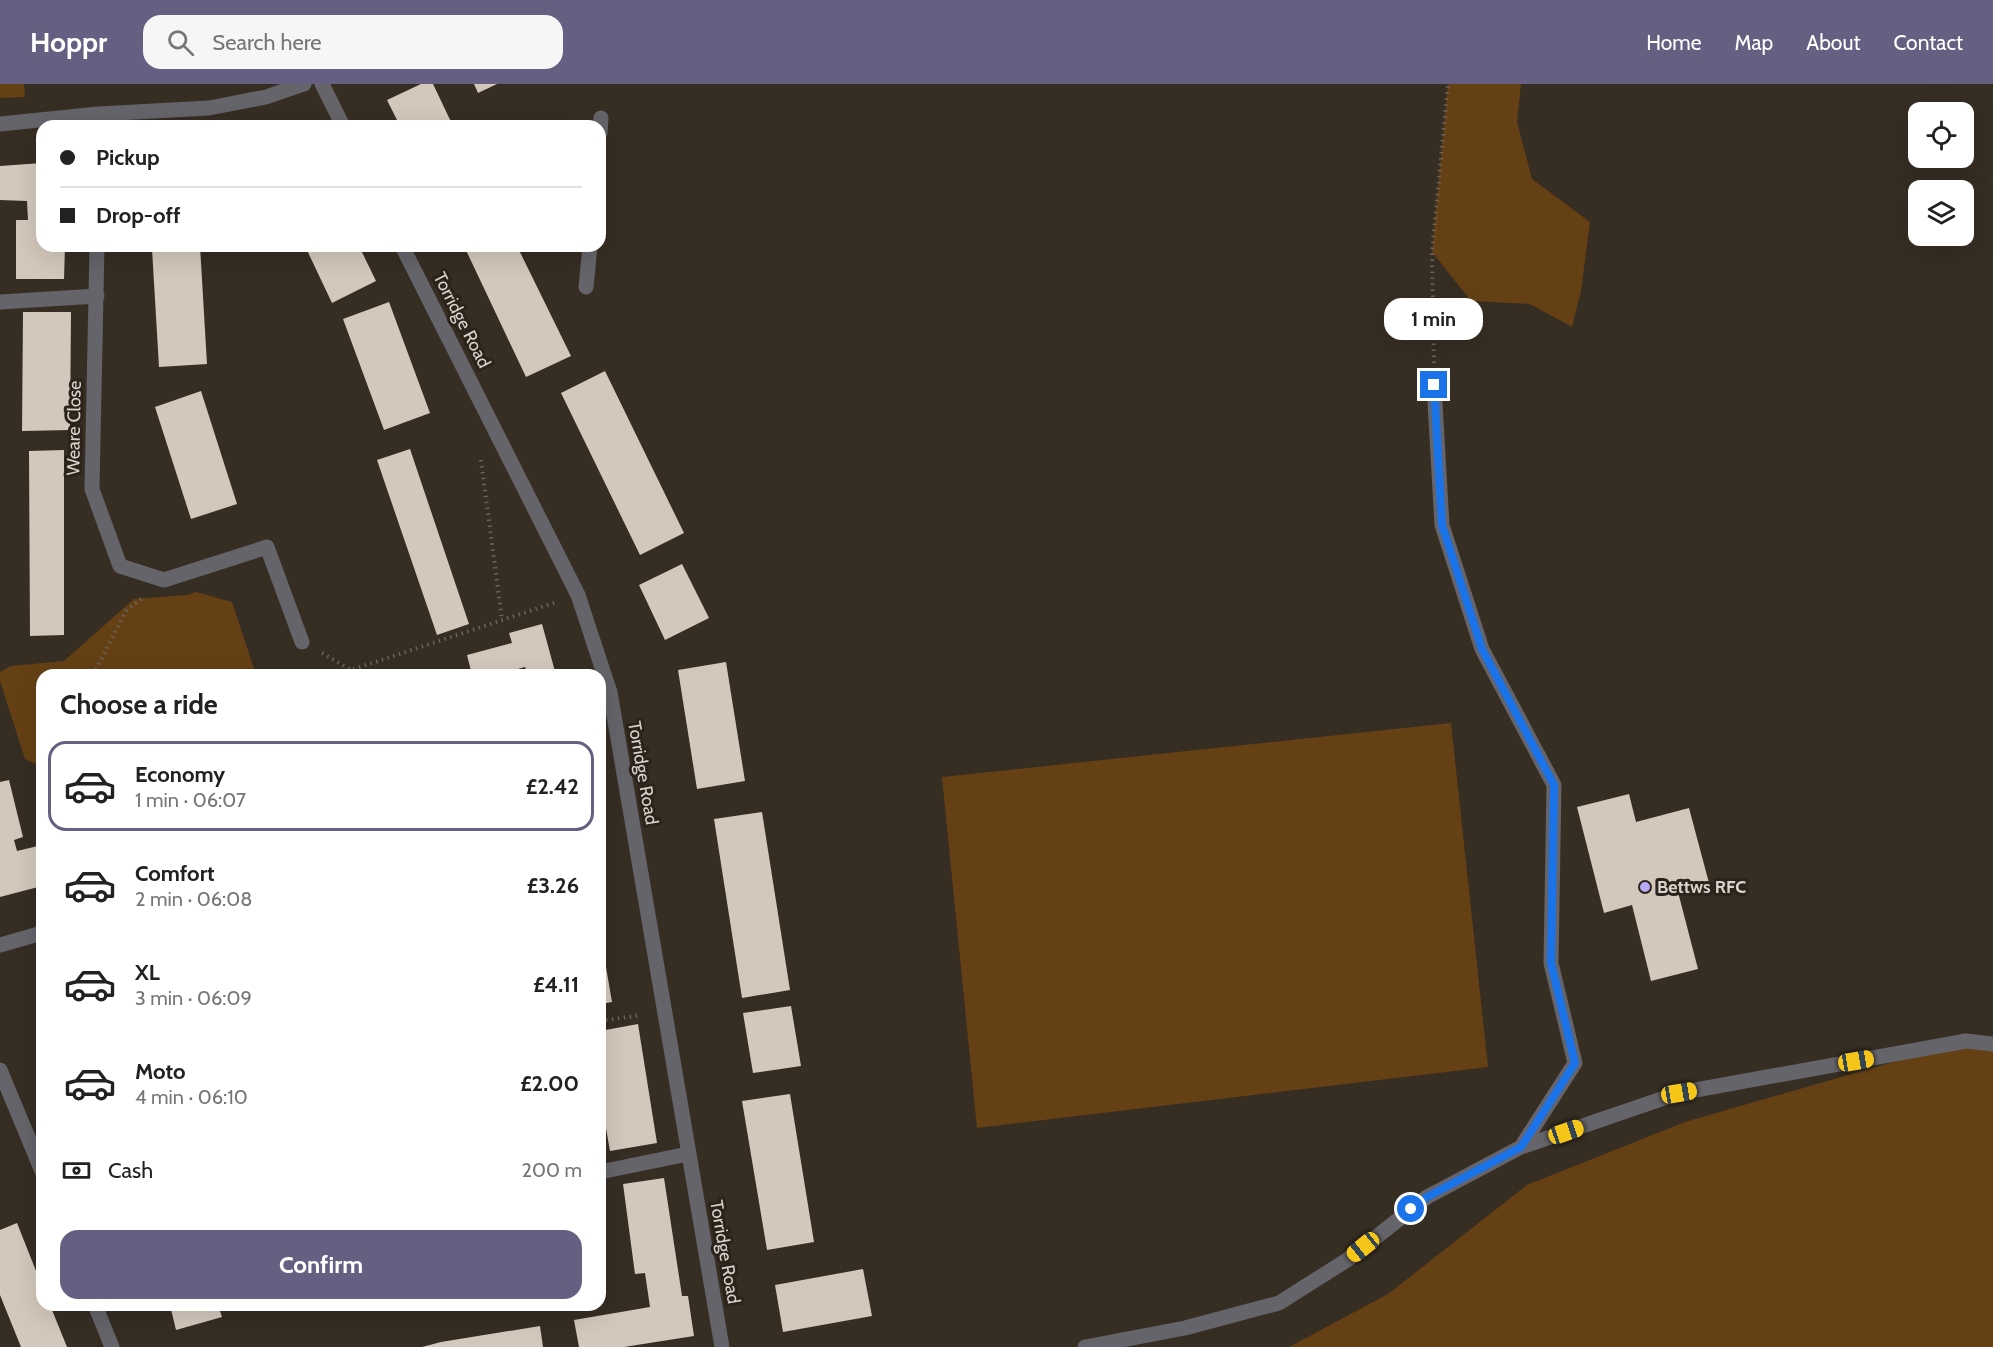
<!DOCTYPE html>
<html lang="en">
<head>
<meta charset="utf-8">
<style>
	body { margin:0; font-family:Cabin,sans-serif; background:#f6f6f6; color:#222; height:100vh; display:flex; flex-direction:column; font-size:22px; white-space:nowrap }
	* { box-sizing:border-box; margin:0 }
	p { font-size:20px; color:#767676 }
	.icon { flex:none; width:33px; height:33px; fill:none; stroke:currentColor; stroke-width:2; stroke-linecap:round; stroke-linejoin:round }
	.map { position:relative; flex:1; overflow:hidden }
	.panel { position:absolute; left:36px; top:585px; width:570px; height:642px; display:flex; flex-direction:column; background:#fff; border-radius:18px; box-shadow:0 6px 24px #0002 }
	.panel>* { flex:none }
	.guide { position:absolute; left:36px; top:36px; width:570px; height:132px; border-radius:18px; box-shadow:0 6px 24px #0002; display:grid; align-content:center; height:132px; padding:0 24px; background:#fff }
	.tools { position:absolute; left:1908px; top:18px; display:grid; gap:12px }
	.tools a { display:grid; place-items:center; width:66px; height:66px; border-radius:12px; background:#fff; box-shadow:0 6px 24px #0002; font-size:30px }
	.end { position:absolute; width:27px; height:27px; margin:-14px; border:8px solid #1a73e8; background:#fff; box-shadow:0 0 0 3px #fff }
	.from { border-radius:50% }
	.bubble { position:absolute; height:42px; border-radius:18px; background:#fff; box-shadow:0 6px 24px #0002; font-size:20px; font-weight:700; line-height:42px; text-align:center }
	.car { position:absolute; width:18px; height:36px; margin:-18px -9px; border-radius:8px; box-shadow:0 0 4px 2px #0007; background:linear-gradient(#f5c518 24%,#345 0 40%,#f5c518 0 76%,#345 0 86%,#f5c518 0) }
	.guide b { display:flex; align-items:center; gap:21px; height:57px; font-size:22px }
	.guide b+b { border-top:2px solid #e0e0e0 }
	.guide i { width:15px; height:15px; background:#222 }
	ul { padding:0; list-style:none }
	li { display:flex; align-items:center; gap:18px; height:90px; margin:0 12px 9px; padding:0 12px; border:3px solid transparent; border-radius:18px }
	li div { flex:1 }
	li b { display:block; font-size:22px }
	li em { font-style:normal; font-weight:700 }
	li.active { border-color:#656082 }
	li>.icon { width:54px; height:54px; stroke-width:1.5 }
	h2 { padding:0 24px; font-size:27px; line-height:72px }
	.pay { display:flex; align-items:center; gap:15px; height:66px; padding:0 24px; font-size:22px }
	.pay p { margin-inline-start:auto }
	.button { display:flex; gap:12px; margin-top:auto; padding:12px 24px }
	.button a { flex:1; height:69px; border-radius:18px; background:#656082; color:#fff; font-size:24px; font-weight:700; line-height:69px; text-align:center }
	header { display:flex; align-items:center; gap:36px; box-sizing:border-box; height:84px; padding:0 30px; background:#656082; color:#fff }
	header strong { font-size:28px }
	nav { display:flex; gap:33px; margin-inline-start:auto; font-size:21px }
	.search { width:420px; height:54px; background:#f6f6f6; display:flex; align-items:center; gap:15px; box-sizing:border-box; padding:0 21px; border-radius:18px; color:#767676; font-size:22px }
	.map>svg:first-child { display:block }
</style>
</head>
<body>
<header>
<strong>Hoppr</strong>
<div class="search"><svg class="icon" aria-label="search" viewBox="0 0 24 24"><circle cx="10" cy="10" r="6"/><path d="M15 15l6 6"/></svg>Search here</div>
<nav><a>Home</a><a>Map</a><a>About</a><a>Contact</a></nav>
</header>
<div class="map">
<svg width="1993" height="1263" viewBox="0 0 1993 1263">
	<rect width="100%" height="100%" fill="#362d23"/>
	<path fill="#654015" d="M0 0H24L25 13 0 14Z
		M1448 0H1521L1517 38 1532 95 1590 138 1581 207 1572 243 1530 220 1471 217 1432 168Z
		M196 508 232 518 256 591H42V683L25 675 0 597V588L11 582 64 577 134 515 187 511Z
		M1451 639 1488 983 977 1044 942 693Z
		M1966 957 1993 960V1263H1289L1388 1210 1527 1101 1685 1038Z"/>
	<path fill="#d4c8bc" d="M421 0H433L453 42H400L387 16Z
		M474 0H497L478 9Z
		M42 79V162H65L64 195H16V136H28L27 117 0 116V82Z
		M200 162 207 280 159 283 152 165Z
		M305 162H359L376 197 332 219Z
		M464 162H517L571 272 526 293Z
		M389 218 430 329 384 346 343 235Z
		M23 228H71L70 346 22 347Z
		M605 287 684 449 640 471 561 309Z
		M201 307 237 420 191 435 155 323Z
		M410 365 469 540 437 551 377 376Z
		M64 366V551L30 552 29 367Z
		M682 480 709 534 665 556 639 501Z
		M542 540 556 591H528L525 583 496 591H472L467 571 512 559 509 549Z
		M726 578 745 697 697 705 678 586Z
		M9 696 23 753 14 756 17 767 42 761V802L0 813V698Z
		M1629 710 1636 738 1689 724 1709 799 1678 808 1698 885 1651 897 1632 821 1604 829 1577 723Z
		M762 728 790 906 742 914 714 735Z
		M600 848 612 918 600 920Z
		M791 922 801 982 753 989 743 929Z
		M638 940 657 1059 610 1067 600 1010V947Z
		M790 1010 814 1158 767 1166 742 1017Z
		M664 1094 682 1212H688L694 1252 624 1263H579L574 1236 650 1223 645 1189 635 1190 623 1100Z
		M17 1139 42 1202V1221H50L67 1263H21L0 1211V1146Z
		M863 1185 872 1232 783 1248 775 1201Z
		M170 1221H218L222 1233 176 1246Z
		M540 1242 543 1263H422L441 1258Z"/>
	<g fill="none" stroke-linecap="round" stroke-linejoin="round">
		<path stroke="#6c645b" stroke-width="4" stroke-dasharray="1.5 4.5" stroke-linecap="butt" d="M1434 279 1432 168 1448 0
			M481 376 502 536
			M322 569 351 586 557 518
			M93 591 126 527 142 514
			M600 937 641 931"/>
		<path stroke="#64646a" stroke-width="15" d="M322 0 343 42
			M0 40 98 30 209 24 266 13 304 0
			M600 49 601 34
			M97 162 92 405 120 482 164 496 267 463 302 558
			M402 162 578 511 610 608 722 1263
			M586 203 590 162
			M0 218 97 212
			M1434 301 1442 441 1482 565 1554 701 1551 879 1575 979 1521 1063
			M0 861 42 849
			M0 986 42 1087
			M600 1088 688 1070
			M95 1221 112 1263
			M1085 1263 1185 1244 1279 1219 1347 1176 1427 1113 1521 1063 1679 1009 1966 957 1993 960"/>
	</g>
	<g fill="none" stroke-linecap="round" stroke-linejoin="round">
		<path stroke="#1a73e8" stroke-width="8" d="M1411 1125 1427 1113 1521 1063 1575 979 1551 879 1554 701 1482 565 1442 441 1434 301"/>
	</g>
	<circle fill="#b7abf7" stroke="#2c231a" stroke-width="2" cx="1645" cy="803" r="6"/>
	<g text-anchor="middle" stroke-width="6" stroke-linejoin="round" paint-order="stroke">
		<g font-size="18" fill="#d9d3cd" stroke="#2c231a">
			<text transform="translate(462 236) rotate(63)" y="6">Torridge Road</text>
			<text transform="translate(74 344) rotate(-89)" y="6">Weare Close</text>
			<text transform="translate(643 689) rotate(80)" y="6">Torridge Road</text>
			<text transform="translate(725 1168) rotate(80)" y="6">Torridge Road</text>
		</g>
		<g font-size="18" font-weight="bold" fill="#d9d3cd" stroke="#2c231a" text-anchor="start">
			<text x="1657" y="809">Bettws RFC</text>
		</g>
	</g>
</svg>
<div class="tools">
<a><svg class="icon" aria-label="locate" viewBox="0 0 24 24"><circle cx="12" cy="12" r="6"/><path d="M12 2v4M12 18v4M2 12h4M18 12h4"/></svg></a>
<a><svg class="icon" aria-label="layers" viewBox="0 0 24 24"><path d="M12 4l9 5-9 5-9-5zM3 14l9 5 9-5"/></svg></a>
</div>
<i class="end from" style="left:1411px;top:1125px"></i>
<i class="end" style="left:1434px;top:301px"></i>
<div class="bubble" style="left:1384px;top:214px;width:99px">1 min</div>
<i class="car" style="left:1856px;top:977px;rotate:80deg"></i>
<i class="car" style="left:1679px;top:1009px;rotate:80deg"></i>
<i class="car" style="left:1566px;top:1048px;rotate:71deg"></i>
<i class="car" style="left:1363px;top:1163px;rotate:231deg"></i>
<div class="guide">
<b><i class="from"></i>Pickup</b>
<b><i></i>Drop-off</b>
</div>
<section class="panel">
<h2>Choose a ride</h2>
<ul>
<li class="active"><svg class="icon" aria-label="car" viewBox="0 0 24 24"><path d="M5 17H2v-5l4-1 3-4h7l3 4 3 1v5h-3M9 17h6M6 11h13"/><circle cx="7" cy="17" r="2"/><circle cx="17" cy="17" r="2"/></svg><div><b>Economy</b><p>1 min · 06:07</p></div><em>£2.42</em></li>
<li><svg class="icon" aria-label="car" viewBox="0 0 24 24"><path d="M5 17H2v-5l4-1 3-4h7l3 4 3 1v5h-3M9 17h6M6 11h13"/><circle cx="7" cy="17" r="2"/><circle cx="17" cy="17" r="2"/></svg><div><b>Comfort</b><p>2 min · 06:08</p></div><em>£3.26</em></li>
<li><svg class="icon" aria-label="car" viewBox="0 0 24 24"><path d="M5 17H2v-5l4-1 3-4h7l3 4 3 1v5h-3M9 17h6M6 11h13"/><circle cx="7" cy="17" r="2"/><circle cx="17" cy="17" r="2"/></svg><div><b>XL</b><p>3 min · 06:09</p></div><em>£4.11</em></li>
<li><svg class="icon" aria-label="car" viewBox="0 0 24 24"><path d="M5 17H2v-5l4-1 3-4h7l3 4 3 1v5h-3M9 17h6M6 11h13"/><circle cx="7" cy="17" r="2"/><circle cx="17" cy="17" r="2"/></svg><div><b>Moto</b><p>4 min · 06:10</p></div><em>£2.00</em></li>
</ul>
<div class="pay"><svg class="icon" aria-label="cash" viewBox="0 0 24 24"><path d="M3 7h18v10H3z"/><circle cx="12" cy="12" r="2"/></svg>Cash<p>200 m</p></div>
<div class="button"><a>Confirm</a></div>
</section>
</div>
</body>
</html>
